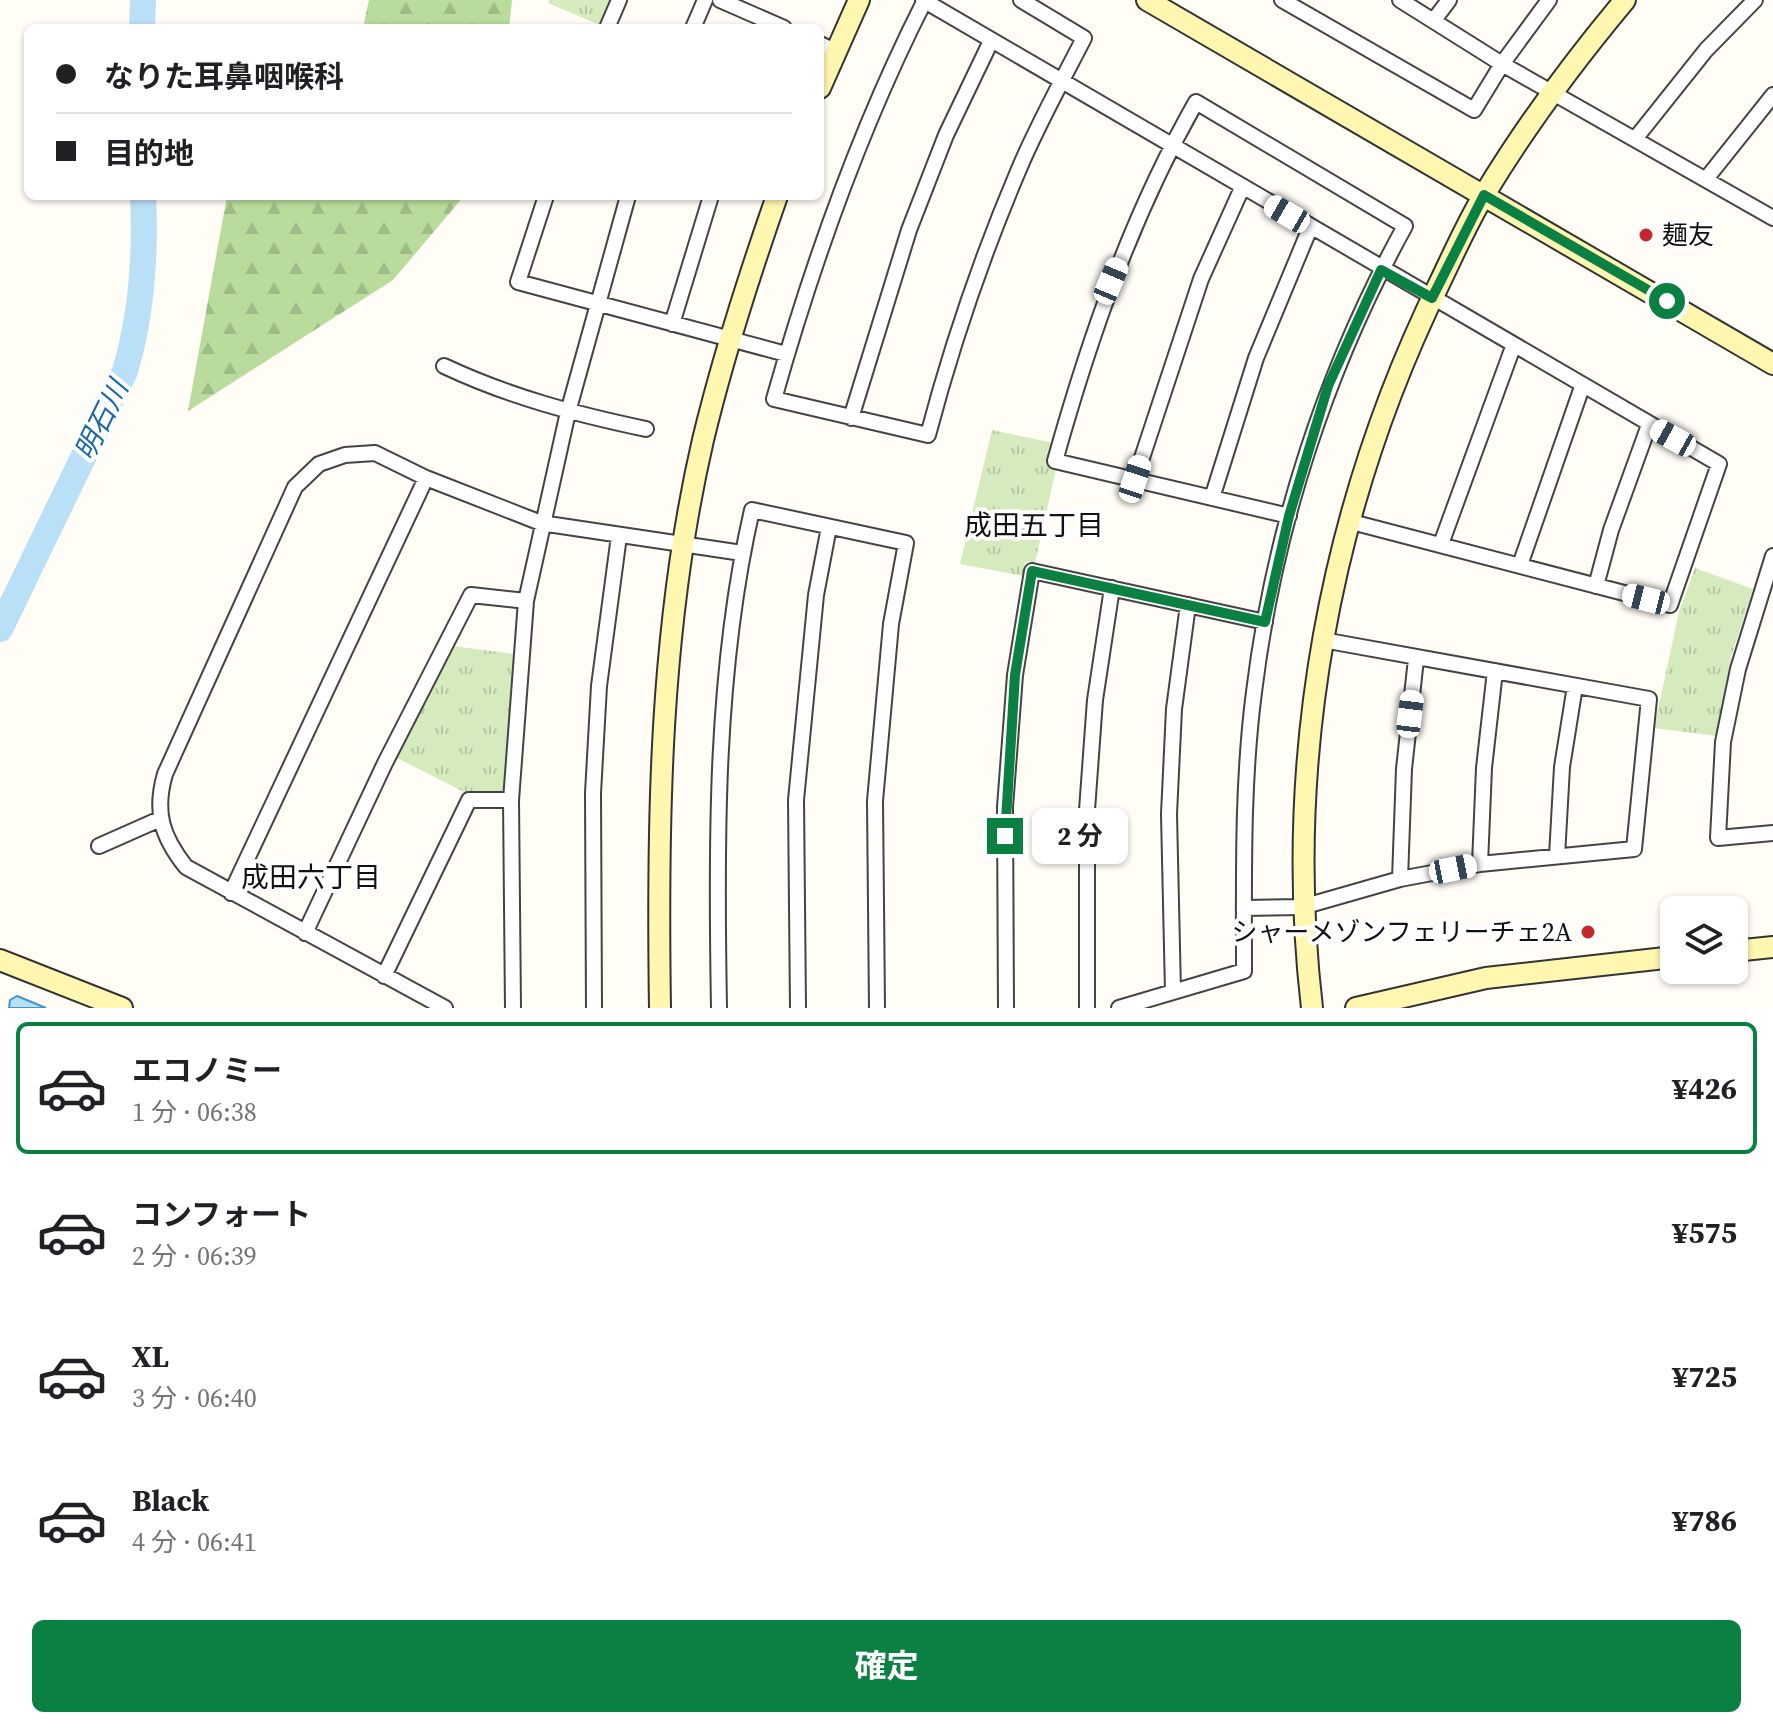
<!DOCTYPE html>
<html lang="ja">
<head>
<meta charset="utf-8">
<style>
	body { margin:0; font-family:"Source Serif 4","Noto Sans JP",serif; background:#f6f6f6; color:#202124; height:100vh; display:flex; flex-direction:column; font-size:30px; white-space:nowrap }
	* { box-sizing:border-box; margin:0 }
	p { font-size:26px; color:#757577 }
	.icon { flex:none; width:44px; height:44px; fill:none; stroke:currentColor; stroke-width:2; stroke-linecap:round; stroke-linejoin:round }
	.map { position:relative; height:1008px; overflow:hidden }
	.details { display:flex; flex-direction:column; background:#fff; flex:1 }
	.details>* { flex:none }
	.top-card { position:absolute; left:24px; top:24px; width:800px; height:176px; border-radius:12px; box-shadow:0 2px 6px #0004; display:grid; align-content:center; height:176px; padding:0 32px; background:#fff }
	.fabs { position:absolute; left:1660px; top:896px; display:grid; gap:16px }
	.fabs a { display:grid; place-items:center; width:88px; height:88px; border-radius:12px; background:#fff; box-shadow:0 2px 6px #0004; font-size:40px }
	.end { position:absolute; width:36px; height:36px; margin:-18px; border:10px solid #0b8043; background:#fff; box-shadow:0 0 0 4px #fff }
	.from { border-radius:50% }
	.bubble { position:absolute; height:56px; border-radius:12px; background:#fff; box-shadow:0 2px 6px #0004; font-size:26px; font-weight:700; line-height:56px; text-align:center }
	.car { position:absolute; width:24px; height:48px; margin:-24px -12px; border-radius:10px; box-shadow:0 0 6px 2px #0007; background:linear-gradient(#fff 24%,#345 0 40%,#fff 0 76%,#345 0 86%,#fff 0) }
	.top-card b { display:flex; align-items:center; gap:28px; height:76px; font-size:30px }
	.top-card b+b { border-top:2px solid #e0e0e0 }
	.top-card i { width:20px; height:20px; background:#202124 }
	ul { padding:14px 0 0; list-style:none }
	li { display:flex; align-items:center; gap:24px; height:132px; margin:0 16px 12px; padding:0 16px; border:4px solid transparent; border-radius:12px }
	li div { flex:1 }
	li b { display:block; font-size:30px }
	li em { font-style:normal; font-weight:700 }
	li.selected { border-color:#0b8043 }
	li>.icon { width:72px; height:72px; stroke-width:1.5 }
	.button { display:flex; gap:16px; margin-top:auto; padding:16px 32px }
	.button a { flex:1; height:92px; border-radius:12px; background:#0b8043; color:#fff; font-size:32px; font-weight:700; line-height:92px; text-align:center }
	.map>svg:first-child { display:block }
</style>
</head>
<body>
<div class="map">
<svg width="1773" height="1008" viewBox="0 0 1773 1008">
	<defs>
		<pattern id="forest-firs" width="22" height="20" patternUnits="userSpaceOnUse" patternTransform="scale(2)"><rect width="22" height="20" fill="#b9dc9c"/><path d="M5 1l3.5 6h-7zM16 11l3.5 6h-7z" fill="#9ebc85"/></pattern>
		<pattern id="park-tufts" width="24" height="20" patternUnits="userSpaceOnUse" patternTransform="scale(2)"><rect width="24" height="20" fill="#d5ebbd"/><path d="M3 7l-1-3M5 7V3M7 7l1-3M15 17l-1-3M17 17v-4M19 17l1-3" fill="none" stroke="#b6c8a1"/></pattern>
	</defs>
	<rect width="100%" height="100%" fill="#fffdf5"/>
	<path fill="url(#forest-firs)" d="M369 0H512L509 28H363Z
		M227 196H464L393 280 188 411Z"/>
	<path fill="url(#park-tufts)" d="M549 0H611L600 25 548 3Z
		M992 430 1053 443 1048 467 1056 469 1035 563 1025 562 1023 576 960 564Z
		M1695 568 1753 589 1731 657 1717 736 1654 728 1679 612Z
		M452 646 514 654 506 787 499 794 466 793 397 758Z"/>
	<path fill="#b9e0f7" stroke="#3f96cf" stroke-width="2" d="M17 996 46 1008H9L10 1000Z"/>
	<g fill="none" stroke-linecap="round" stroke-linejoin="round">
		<path stroke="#b9e0f7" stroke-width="26" d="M142 28 143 0
			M0 629 125 371C142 313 146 256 143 196"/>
		<defs>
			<path id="street" d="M720 0 784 28
				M923 0 1719 464 1670 605 1348 521
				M925 0C860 128 813 261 774 399L928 435C952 344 982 256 1019 169 1038 124 1062 81 1084 38L1021 0
				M1282 0 1474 110 1502 64 1549 0
				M1400 0 1502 64 1773 218
				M1434 20 1449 0
				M607 28 619 0
				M693 28 705 0
				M820 44 835 51
				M1635 139 1706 50 1755 0
				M1706 179 1773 95
				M546 196 518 282 786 354
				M672 324 711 196
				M444 366C510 397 575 414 646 429
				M851 418 909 230 946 135 991 41
				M1135 479 1201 279 1242 188
				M1212 498 1256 358 1310 228
				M1441 544 1513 347
				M1773 556 1738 669 1723 742 1718 838 1773 833
				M1520 565 1582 387
				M1596 586 1611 530 1649 425
				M99 846 160 819
				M1557 856 1562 767 1575 686
				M1480 864 1484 768 1495 671
				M1400 879 1404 769 1416 659
				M231 893 426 478
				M1244 908 1302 907 1400 879 1480 864 1634 849 1649 699 1323 640
				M305 933 385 763 471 595 526 601
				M384 976 469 800H511
				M1173 992 1169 814 1174 709 1188 605
				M445 1008 186 867C162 837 154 812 165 774L295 487 319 464 345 455 375 453 426 478 541 523 742 553
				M513 1008 511 800 526 601 568 412 628 196
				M594 1008 593 793 599 686 619 536
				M719 1008C716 844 715 671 752 510L906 543 891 624 875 801 877 1008
				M798 1008 796 800 816 595 829 527
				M1006 1008 1005 807 1015 675 1032 571 1265 622
				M1087 1008V810L1095 700 1112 588
				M1119 1008 1244 971C1244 878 1242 784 1254 692 1274 529 1326 369 1405 226L1196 102C1132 215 1090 336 1055 461L1289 516"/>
			<path id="secondary" d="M1147 0 1773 364
				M820 88 859 0
				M1734 951 1773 947
				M0 960 122 1008
				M660 1008C657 818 660 626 703 440 723 357 749 276 777 196
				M1312 1008C1283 759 1330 506 1440 282 1454 253 1467 223 1484 195 1525 127 1574 61 1625 0
				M1356 1008 1486 978 1674 957"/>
		</defs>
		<use href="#street" stroke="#444" stroke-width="18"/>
		<use href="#secondary" stroke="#333" stroke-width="24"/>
		<use href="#street" stroke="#fff" stroke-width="14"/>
		<use href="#secondary" stroke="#fff6b0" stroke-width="20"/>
	</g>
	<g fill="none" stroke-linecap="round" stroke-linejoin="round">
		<path stroke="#0b8043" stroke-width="10" d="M1005 836 1015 675 1032 571 1265 622 1289 516 1328 386 1381 270 1432 298 1484 195 1667 301"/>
	</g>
	<g fill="#c4262e" stroke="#fff" stroke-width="3">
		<circle cx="1646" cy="235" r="8"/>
		<circle cx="1588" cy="932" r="8"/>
	</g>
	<g text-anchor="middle" stroke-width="8" stroke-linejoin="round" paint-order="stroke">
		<g font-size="26" fill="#111" stroke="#fff" text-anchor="start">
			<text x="1662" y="244">麺友</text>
			<text x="1572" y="941" text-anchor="end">シャーメゾンフェリーチェ2A</text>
		</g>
		<g font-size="28" font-style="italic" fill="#1768a6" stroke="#fff">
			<text transform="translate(101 420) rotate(-64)" y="10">明石川</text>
		</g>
		<g font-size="28" fill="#111" stroke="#fff">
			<text x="1034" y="535">成田五丁目</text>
			<text x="311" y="887">成田六丁目</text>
		</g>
	</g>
</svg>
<div class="fabs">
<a><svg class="icon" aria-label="layers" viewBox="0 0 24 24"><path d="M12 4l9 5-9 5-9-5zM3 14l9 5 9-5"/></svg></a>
</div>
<i class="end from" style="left:1667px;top:301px"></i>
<i class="end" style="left:1005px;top:836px"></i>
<div class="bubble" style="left:1032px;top:808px;width:96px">2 分</div>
<i class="car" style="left:1287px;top:214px;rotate:300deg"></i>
<i class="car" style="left:1111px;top:281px;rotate:23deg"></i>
<i class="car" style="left:1673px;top:438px;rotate:299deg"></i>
<i class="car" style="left:1135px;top:479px;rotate:18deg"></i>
<i class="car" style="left:1646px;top:599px;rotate:284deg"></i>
<i class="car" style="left:1410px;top:714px;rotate:7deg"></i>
<i class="car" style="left:1453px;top:869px;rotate:79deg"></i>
<div class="top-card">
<b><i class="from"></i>なりた耳鼻咽喉科</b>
<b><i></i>目的地</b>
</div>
</div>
<section class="details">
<ul>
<li class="selected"><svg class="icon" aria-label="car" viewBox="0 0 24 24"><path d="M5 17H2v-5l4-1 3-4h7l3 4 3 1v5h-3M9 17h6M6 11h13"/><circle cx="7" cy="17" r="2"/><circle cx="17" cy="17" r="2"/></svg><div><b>エコノミー</b><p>1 分 · 06:38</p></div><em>¥426</em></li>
<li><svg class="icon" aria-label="car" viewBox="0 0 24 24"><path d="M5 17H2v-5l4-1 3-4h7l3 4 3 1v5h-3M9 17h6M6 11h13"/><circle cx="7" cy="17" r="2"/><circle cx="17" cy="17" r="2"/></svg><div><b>コンフォート</b><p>2 分 · 06:39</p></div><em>¥575</em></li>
<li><svg class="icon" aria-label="car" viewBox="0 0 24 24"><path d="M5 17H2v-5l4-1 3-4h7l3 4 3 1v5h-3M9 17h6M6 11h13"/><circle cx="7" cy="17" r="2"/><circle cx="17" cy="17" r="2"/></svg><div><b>XL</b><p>3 分 · 06:40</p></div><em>¥725</em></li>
<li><svg class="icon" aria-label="car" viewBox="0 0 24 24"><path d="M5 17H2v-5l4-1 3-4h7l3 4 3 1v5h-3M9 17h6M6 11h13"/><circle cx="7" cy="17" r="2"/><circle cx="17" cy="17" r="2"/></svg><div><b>Black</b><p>4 分 · 06:41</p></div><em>¥786</em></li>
</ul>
<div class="button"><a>確定</a></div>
</section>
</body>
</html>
